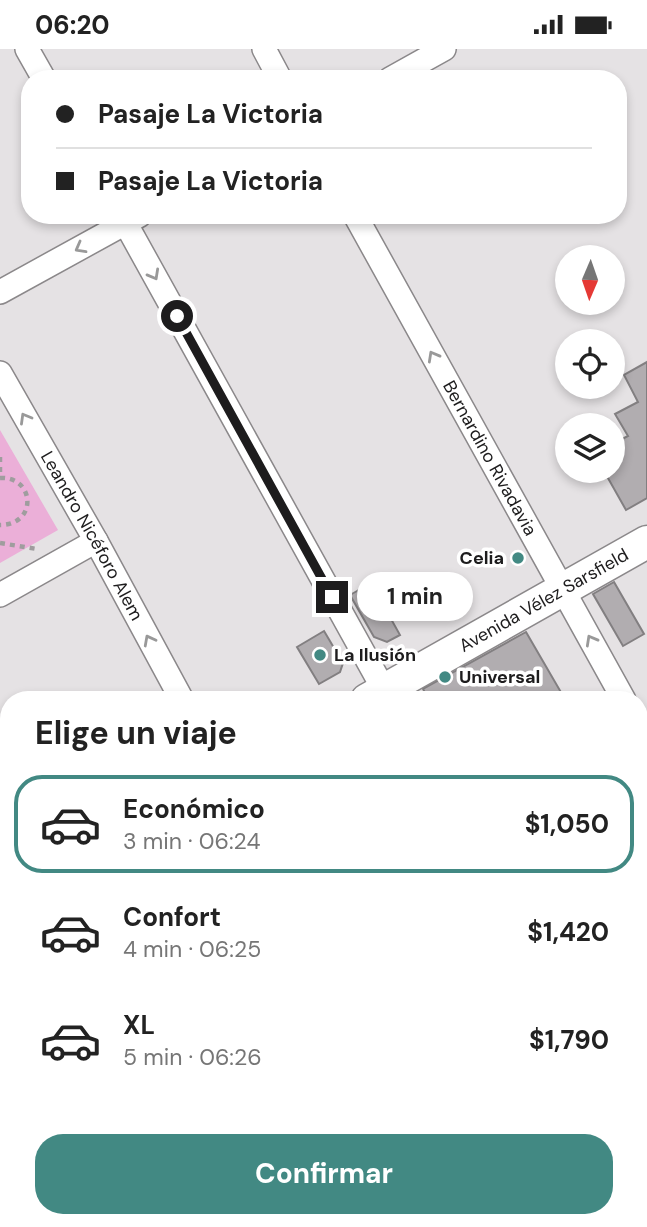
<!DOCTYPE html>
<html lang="es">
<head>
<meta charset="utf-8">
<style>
	body { margin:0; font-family:"DM Sans",sans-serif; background:#f2f2f2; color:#222; height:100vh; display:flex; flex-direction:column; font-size:26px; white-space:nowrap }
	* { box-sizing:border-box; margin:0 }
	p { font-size:23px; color:#767676 }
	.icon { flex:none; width:38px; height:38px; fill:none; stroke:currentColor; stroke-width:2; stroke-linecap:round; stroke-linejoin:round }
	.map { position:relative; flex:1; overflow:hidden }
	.drawer { position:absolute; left:0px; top:642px; width:648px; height:537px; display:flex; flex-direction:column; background:#fff; border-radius:28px 28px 0 0; box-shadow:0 4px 10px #0003 }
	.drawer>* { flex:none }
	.top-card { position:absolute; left:21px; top:21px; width:606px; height:154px; border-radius:28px; box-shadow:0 4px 10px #0003; display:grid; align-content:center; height:154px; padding:0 35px; background:#fff }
	.needle { width:46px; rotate:182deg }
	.tools { position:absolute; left:555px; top:196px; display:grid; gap:14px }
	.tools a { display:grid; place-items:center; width:70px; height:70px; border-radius:50%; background:#fff; box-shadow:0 4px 10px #0003; font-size:35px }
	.end { position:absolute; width:32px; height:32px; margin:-16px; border:9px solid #1d1c1d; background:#fff; box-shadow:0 0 0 4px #fff }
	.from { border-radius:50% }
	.bubble { position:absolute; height:49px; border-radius:24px; background:#fff; box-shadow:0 4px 10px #0003; font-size:23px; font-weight:700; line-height:49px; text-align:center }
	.top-card b { display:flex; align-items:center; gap:24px; height:66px; font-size:26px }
	.top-card b+b { border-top:2px solid #e0e0e0 }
	.top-card i { width:18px; height:18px; background:#222 }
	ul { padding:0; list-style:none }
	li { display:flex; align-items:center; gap:21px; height:98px; margin:0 14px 10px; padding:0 21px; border:4px solid transparent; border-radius:28px }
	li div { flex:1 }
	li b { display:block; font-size:26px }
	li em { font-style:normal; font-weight:700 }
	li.current { border-color:#428983 }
	li>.icon { width:63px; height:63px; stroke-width:1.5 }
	h2 { padding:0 35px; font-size:32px; line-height:84px }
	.primary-button { display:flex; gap:14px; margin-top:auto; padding:14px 35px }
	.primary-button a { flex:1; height:80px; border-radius:28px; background:#428983; color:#fff; font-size:28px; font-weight:700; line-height:80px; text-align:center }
	.status { display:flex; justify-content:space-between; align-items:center; height:49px; padding:0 35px; background:#fff; direction:ltr }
	.status svg { height:19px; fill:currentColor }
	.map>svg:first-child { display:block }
</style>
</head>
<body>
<div class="status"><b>06:20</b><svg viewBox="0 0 49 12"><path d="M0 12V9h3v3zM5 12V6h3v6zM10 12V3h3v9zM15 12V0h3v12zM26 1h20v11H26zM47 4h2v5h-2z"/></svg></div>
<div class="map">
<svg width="647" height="1178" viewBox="0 0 647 1178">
	<rect width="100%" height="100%" fill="#e5e2e4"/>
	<path fill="#ebafd8" d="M0 381 58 481 0 514Z"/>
	<path fill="#b1adb0" stroke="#827f81" stroke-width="2" d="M647 313V449L626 461 604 422H612V395L628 387 615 365 638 353 624 326Z
		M614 533 644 585 623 597 593 545Z
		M371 534 400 586 387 593 374 588 350 546Z
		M324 582 343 614 340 623 319 635 297 598Z
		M526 583 562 645 551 651H429L423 640Z"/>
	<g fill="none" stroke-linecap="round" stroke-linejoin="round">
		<defs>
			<g id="street">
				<path d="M27 0 44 30"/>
				<path d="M264 0 280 30"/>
				<path d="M390 30 444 0"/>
				<path d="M121 166 384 641"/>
				<path id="s1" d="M355 166 624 651"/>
				<path d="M0 243 140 166"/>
				<path id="s2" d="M0 324 96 492 182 651"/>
				<path d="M0 546 96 492"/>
				<path d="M639 678 647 692"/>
				<path d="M639 889 647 885"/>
				<path d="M0 1127 9 1142"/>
				<path d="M26 1171 30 1178"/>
				<path d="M465 1171 469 1178"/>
				<path d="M127 1178 140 1171"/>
			</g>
			<g id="secondary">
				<path id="s3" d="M367 651 647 493"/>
				<path d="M0 855 9 851"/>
			</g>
		</defs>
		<use href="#street" stroke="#8b888a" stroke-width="26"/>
		<use href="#secondary" stroke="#8b888a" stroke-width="35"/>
		<path stroke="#9f9d9e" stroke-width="4.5" stroke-dasharray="5 5" stroke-linecap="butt" d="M0 408V425
			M0 429C35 427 38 476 0 476
			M0 494 37 500"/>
		<use href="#street" stroke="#fff" stroke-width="23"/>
		<use href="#secondary" stroke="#fff" stroke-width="32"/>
	</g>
	<defs><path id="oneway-chevron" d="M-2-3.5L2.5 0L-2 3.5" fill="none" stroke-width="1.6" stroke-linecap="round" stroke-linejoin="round" transform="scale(1.75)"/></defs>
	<g stroke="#999">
		<use href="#oneway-chevron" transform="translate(80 199) rotate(151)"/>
		<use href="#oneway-chevron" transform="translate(154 226) rotate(61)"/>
		<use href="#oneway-chevron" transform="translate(433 307) rotate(-119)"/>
		<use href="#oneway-chevron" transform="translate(25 369) rotate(-120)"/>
		<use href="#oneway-chevron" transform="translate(149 591) rotate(-118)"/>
		<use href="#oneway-chevron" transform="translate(591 591) rotate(-119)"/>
	</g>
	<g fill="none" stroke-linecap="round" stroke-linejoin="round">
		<path stroke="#1d1c1d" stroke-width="9" d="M177 267 332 548"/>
	</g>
	<g fill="#428983" stroke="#fff" stroke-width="2.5">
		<circle cx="518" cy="509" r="7"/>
		<circle cx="320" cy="606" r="7"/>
		<circle cx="445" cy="628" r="7"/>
	</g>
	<g text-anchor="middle" stroke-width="7" stroke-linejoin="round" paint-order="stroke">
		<g font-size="18" fill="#1d1c1d" stroke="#fff">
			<text dy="6" stroke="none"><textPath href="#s1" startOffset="278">Bernardino Rivadavia</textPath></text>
			<text dy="6" stroke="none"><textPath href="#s2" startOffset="187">Leandro Nicéforo Alem</textPath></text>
			<text dy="6" stroke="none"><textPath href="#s3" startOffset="203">Avenida Vélez Sarsfield</textPath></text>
		</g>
		<g font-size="18" font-weight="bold" fill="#1d1c1d" stroke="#fff" text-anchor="start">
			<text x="504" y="515" text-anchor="end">Celia</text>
			<text x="334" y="612">La Ilusión</text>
			<text x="459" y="634">Universal</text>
		</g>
	</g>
</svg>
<div class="tools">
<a><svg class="needle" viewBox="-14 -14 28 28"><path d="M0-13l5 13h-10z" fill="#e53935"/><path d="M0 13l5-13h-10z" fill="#767676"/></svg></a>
<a><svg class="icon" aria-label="locate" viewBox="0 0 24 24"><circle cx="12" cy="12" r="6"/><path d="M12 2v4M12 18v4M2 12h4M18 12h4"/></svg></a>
<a><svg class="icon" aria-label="layers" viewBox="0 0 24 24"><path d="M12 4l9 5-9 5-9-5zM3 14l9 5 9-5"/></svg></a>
</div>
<i class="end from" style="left:177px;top:267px"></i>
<i class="end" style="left:332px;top:548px"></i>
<div class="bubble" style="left:357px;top:523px;width:116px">1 min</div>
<div class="top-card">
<b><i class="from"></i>Pasaje La Victoria</b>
<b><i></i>Pasaje La Victoria</b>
</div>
<section class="drawer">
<h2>Elige un viaje</h2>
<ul>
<li class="current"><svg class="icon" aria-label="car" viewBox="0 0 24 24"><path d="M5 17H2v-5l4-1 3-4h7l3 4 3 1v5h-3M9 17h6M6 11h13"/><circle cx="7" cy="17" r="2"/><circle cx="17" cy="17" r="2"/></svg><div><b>Económico</b><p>3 min · 06:24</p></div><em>$1,050</em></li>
<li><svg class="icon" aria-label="car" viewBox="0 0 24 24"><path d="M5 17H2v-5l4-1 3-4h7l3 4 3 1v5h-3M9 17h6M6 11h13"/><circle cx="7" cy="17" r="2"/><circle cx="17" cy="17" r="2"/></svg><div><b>Confort</b><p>4 min · 06:25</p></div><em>$1,420</em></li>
<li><svg class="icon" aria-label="car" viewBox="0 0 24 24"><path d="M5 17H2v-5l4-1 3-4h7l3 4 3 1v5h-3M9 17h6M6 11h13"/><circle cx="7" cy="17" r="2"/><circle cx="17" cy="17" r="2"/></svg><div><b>XL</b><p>5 min · 06:26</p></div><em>$1,790</em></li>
</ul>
<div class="primary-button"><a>Confirmar</a></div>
</section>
</div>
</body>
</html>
